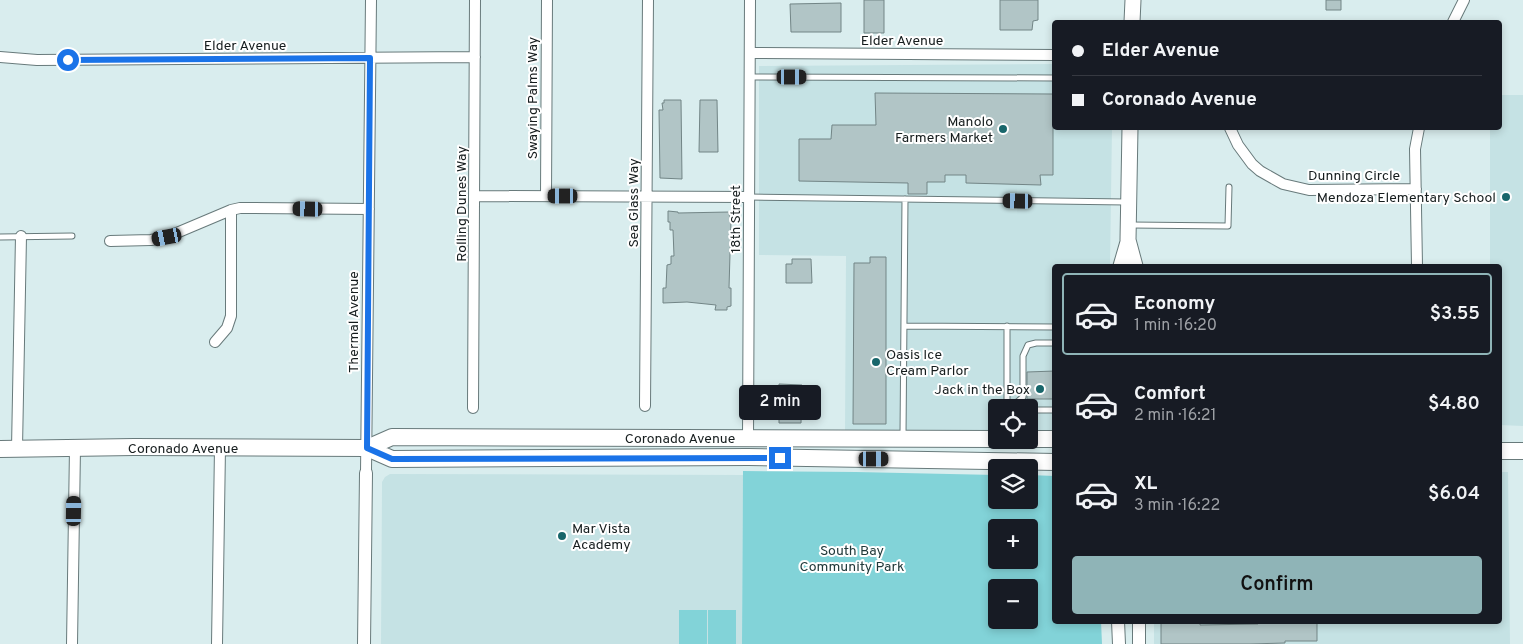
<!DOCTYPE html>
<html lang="en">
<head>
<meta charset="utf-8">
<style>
	body { margin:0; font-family:Overpass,sans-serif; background:#20242c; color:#f1f3f6; height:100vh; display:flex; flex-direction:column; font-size:19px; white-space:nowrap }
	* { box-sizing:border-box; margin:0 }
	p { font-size:16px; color:#9ea1a6 }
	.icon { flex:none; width:28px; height:28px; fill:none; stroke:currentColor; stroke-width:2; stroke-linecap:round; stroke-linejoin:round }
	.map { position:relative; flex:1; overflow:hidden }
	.drawer { position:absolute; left:1052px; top:264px; width:450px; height:360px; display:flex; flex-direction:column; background:#171b24; border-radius:5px; box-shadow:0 2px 8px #0003 }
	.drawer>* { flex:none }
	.banner { position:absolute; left:1052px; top:20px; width:450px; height:110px; border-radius:5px; box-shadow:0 2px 8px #0003; display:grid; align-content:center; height:110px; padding:0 20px; background:#171b24 }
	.controls { position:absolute; left:988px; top:399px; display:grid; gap:10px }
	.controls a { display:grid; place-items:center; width:50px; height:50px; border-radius:5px; background:#171b24; box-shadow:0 2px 8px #0003; font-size:25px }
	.end { position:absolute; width:22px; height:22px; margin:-11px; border:6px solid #1a73e8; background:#fff; box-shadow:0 0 0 2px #fff }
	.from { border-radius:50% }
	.bubble { position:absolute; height:35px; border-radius:5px; background:#171b24; box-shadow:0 2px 8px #0003; font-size:16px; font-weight:600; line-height:35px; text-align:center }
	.car { position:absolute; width:15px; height:30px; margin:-15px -8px; border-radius:6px; box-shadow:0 0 4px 1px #0007; background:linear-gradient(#222 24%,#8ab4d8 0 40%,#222 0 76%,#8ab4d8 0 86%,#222 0) }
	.banner b { display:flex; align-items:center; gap:18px; height:48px; font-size:19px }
	.banner b+b { border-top:1px solid #363941 }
	.banner i { width:12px; height:12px; background:#f1f3f6 }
	ul { padding:9px 0 0; list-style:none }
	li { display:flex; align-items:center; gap:15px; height:82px; margin:0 10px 8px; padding:0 10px; border:2px solid transparent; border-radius:5px }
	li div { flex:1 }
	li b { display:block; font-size:19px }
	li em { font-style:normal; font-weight:600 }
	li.on { border-color:#8fb4b7 }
	li>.icon { width:45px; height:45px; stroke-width:1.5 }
	.cta { display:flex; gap:10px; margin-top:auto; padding:10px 20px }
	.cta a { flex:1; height:58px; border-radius:5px; background:#8fb4b7; color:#111; font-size:20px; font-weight:600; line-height:58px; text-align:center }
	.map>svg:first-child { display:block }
</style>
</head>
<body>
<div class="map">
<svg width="1523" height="644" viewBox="0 0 1523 644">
	<rect width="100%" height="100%" fill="#d9edee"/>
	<path fill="#c5e2e4" d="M1055 64V128H1112L1110 266H1055V431H1029V408H996V431L845 433 846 256 759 255V66Z
		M1500 95H1523V426L1500 425V266H1490V128H1500Z
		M1500 472H1508L1510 644H1154V621H1500Z
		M390 474 743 475 742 644H381L382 488V482L385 477Z"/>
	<path fill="#82d3d8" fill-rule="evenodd" d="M743 471 856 472 996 475V500H1029V475L1055 476V621H1101L1102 644H742ZM996 528H1029V560H996ZM996 588H1029V620H996Z
		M679 610H707V644H679Z
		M708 610H736V644H708Z"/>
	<path fill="#b1c5c6" stroke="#728586" d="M864 0H884V33H864Z
		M1000 0H1038V20L1033 21 1032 30H1000Z
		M1326 0H1341V10H1326Z
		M841 3V32H791L790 4Z
		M875 93 1053 94V175H1040L1041 185 966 183V175H945V182H927V194H908V183L799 181V139H831L832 125H876Z
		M664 100H681L682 179 660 178 659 110H663L662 103H664Z
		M700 100H717L718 152H699Z
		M668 211 678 212V213L729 212 730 221H731L729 288H731V306L727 307V310H715L716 305 687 302 663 303V288H666L667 265 671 264V256H674L673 230H670V222H668Z
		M870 257H886V424H853L854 263H870Z
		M792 259H811L812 283H786V264H792Z
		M1055 371V399H1027V372Z
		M779 384 802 385 801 423H779Z
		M1161 621H1200V625L1258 624V621H1317V641H1285V643L1250 644H1161Z"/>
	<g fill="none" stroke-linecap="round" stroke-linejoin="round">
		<defs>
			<path id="service" d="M750 77 1055 78
				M749 197 1126 202
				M1131 225 1228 226 1229 187
				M0 237 72 236
				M904 326 1055 327
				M1007 326V408
				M1010 408 1023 397V356L1028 345 1036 343H1055
				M1029 410H1055
				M903 436 905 199"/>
			<path id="minor" d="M1453 22 1464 0
				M750 53 1055 55
				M0 57 37 60 475 57
				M1230 128 1238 145 1252 164 1260 171 1283 184 1309 190 1416 189
				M474 196 749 197
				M546 196 547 0
				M110 241 151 240 167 237 231 210 240 208 369 209
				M1417 266 1415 149 1419 128
				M215 342 227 328 231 316V210
				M645 406 648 0
				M473 408 475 0
				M748 438 750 0
				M17 448 21 236
				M366 473 371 0
				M72 644 75 448
				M217 644 220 448"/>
			<path id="tertiary" d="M1118 621 1119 644
				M364 644 366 473
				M1139 644V621"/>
			<path id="secondary" d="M1132 22 1133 0
				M1130 128 1128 240 1135 266
				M1121 266 1128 242"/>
			<path id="primary" d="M1029 439H1055
				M367 448 392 437 996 439
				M0 449 134 447 367 448 392 459 748 457 1055 462
				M1500 451H1523"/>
		</defs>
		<use href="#service" stroke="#687a7b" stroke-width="7"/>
		<use href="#minor" stroke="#687a7b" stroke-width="12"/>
		<use href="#tertiary" stroke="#687a7b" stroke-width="14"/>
		<use href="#secondary" stroke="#687a7b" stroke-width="17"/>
		<use href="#primary" stroke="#687a7b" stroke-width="18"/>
		<use href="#service" stroke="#fff" stroke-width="5"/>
		<use href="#minor" stroke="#fff" stroke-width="10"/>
		<use href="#tertiary" stroke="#fff" stroke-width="12"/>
		<use href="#secondary" stroke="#fff" stroke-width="15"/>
		<use href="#primary" stroke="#fff" stroke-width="16"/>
	</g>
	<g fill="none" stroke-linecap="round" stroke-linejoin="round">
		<path stroke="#1a73e8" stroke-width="6" d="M68 60 370 58 367 448 392 459 780 458"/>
	</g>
	<g fill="#18666b" stroke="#fff" stroke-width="2">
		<circle cx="1003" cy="129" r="5"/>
		<circle cx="1506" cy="197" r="5"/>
		<circle cx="876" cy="362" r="5"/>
		<circle cx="1040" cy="389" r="5"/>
		<circle cx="562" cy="536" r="5"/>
	</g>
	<g text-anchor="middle" stroke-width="4" stroke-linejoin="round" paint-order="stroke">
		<g font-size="14" fill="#151c1d" stroke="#fff">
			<text x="902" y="45">Elder Avenue</text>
			<text x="245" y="50">Elder Avenue</text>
			<text transform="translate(532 98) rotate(-90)" y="5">Swaying Palms Way</text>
			<text x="1354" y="180">Dunning Circle</text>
			<text transform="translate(633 203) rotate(-90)" y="5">Sea Glass Way</text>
			<text transform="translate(461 204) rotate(-90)" y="5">Rolling Dunes Way</text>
			<text transform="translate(735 219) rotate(-90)" y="5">18th Street</text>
			<text transform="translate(353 322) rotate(-90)" y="5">Thermal Avenue</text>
			<text x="680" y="443">Coronado Avenue</text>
			<text x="183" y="453">Coronado Avenue</text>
		</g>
		<g font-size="14" fill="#151c1d" stroke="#fff" text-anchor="end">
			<text x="993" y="126">Manolo<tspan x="993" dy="16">Farmers Market</tspan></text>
			<text x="1496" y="202">Mendoza Elementary School</text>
			<text x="886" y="359" text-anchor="start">Oasis Ice<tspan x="886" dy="16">Cream Parlor</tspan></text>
			<text x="1030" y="394">Jack in the Box</text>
			<text x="572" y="533" text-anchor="start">Mar Vista<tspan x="572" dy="16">Academy</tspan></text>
		</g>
		<g font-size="14" fill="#20393a" stroke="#fff">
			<text x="852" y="555">South Bay<tspan x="852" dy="16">Community Park</tspan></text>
		</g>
	</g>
</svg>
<div class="controls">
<a><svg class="icon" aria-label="locate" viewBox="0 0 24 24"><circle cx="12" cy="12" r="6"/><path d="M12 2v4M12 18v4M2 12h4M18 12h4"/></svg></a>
<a><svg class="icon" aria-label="layers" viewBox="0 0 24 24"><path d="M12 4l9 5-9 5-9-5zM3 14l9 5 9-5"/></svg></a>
<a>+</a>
<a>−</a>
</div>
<i class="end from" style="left:68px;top:60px"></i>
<i class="end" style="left:780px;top:458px"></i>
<div class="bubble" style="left:739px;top:385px;width:82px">2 min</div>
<i class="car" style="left:792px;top:77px;rotate:90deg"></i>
<i class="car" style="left:563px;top:196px;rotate:270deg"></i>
<i class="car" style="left:1018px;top:201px;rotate:271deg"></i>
<i class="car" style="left:308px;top:209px;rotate:271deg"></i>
<i class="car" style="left:167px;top:237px;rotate:259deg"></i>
<i class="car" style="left:874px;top:459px;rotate:90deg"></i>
<i class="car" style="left:74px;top:511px;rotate:1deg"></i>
<div class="banner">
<b><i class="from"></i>Elder Avenue</b>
<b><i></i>Coronado Avenue</b>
</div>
<section class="drawer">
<ul>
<li class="on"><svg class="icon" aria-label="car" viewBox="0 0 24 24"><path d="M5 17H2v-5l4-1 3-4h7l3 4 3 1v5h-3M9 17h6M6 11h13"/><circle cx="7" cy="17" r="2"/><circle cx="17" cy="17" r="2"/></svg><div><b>Economy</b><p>1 min · 16:20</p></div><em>$3.55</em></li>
<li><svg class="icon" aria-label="car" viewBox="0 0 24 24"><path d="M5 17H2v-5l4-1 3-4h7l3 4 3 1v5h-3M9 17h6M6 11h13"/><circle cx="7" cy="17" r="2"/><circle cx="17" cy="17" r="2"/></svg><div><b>Comfort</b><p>2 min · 16:21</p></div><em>$4.80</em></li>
<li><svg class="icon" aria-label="car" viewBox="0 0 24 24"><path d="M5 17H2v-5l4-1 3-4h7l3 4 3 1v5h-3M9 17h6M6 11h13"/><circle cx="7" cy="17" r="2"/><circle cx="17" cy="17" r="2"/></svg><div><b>XL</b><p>3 min · 16:22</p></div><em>$6.04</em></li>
</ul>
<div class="cta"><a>Confirm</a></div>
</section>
</div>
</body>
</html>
